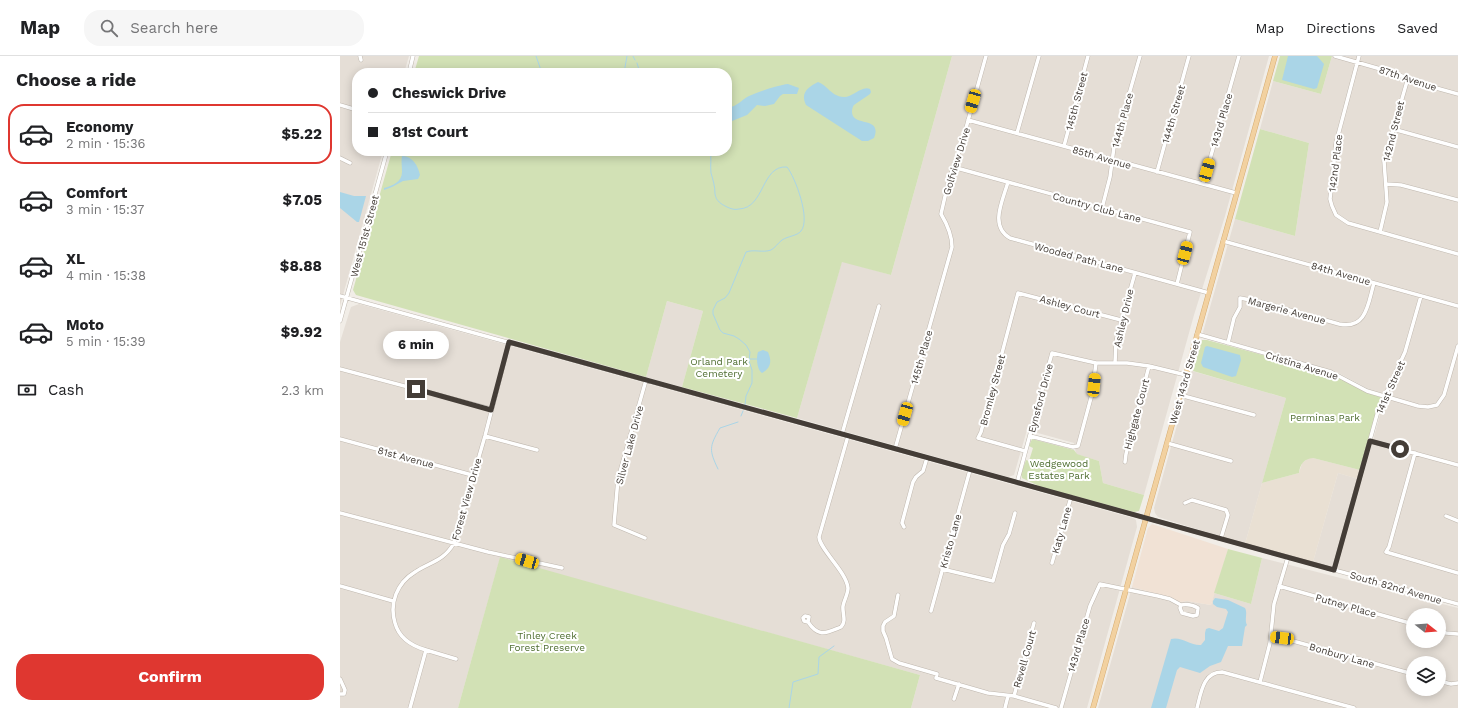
<!DOCTYPE html>
<html lang="en">
<head>
<meta charset="utf-8">
<style>
	body { margin:0; font-family:"Work Sans",sans-serif; background:#f6f6f6; color:#202124; height:100vh; display:flex; flex-direction:column; font-size:15px; white-space:nowrap }
	* { box-sizing:border-box; margin:0 }
	p { font-size:13px; color:#757577 }
	.icon { flex:none; width:22px; height:22px; fill:none; stroke:currentColor; stroke-width:2; stroke-linecap:round; stroke-linejoin:round }
	.map { position:relative; flex:1; overflow:hidden }
	.sheet { display:flex; flex-direction:column; background:#fff; width:340px }
	.sheet>* { flex:none }
	.guide { position:absolute; left:12px; top:12px; width:380px; height:88px; border-radius:16px; box-shadow:0 2px 10px #0003; display:grid; align-content:center; height:88px; padding:0 16px; background:#fff }
	.needle { width:26px; rotate:107deg }
	.buttons { position:absolute; left:1066px; top:552px; display:grid; gap:8px }
	.buttons a { display:grid; place-items:center; width:40px; height:40px; border-radius:50%; background:#fff; box-shadow:0 2px 10px #0003; font-size:20px }
	.end { position:absolute; width:18px; height:18px; margin:-9px; border:5px solid #443d37; background:#fff; box-shadow:0 0 0 2px #fff }
	.from { border-radius:50% }
	.bubble { position:absolute; height:28px; border-radius:14px; background:#fff; box-shadow:0 2px 10px #0003; font-size:13px; font-weight:700; line-height:28px; text-align:center }
	.car { position:absolute; width:12px; height:24px; margin:-12px -6px; border-radius:5px; box-shadow:0 0 3px 1px #0007; background:linear-gradient(#f5c518 24%,#345 0 40%,#f5c518 0 76%,#345 0 86%,#f5c518 0) }
	.guide b { display:flex; align-items:center; gap:14px; height:38px; font-size:15px }
	.guide b+b { border-top:1px solid #e0e0e0 }
	.guide i { width:10px; height:10px; background:#202124 }
	ul { padding:0; list-style:none }
	li { display:flex; align-items:center; gap:12px; height:60px; margin:0 8px 6px; padding:0 8px; border:2px solid transparent; border-radius:16px }
	li div { flex:1 }
	li b { display:block; font-size:15px }
	li em { font-style:normal; font-weight:700 }
	li.selected { border-color:#df3730 }
	li>.icon { width:36px; height:36px; stroke-width:1.5 }
	h2 { padding:0 16px; font-size:18px; line-height:48px }
	.pay { display:flex; align-items:center; gap:10px; height:44px; padding:0 16px; font-size:15px }
	.pay p { margin-inline-start:auto }
	.action { display:flex; gap:8px; margin-top:auto; padding:8px 16px }
	.action a { flex:1; height:46px; border-radius:16px; background:#df3730; color:#fff; font-size:16px; font-weight:700; line-height:46px; text-align:center }
	header { display:flex; align-items:center; gap:24px; box-sizing:border-box; height:56px; padding:0 20px; background:#fff; border-bottom:1px solid #e0e0e0 }
	header strong { font-size:19px }
	nav { display:flex; gap:22px; margin-inline-start:auto; font-size:14px }
	.search { width:280px; height:36px; background:#f6f6f6; display:flex; align-items:center; gap:10px; box-sizing:border-box; padding:0 14px; border-radius:16px; color:#757577; font-size:15px }
	main { display:flex; flex:1; min-height:0 }
	.map>svg:first-child { display:block }
</style>
</head>
<body>
<header>
<strong>Map</strong>
<div class="search"><svg class="icon" aria-label="search" viewBox="0 0 24 24"><circle cx="10" cy="10" r="6"/><path d="M15 15l6 6"/></svg>Search here</div>
<nav><a>Map</a><a>Directions</a><a>Saved</a></nav>
</header>
<main>
<section class="sheet">
<h2>Choose a ride</h2>
<ul>
<li class="selected"><svg class="icon" aria-label="car" viewBox="0 0 24 24"><path d="M5 17H2v-5l4-1 3-4h7l3 4 3 1v5h-3M9 17h6M6 11h13"/><circle cx="7" cy="17" r="2"/><circle cx="17" cy="17" r="2"/></svg><div><b>Economy</b><p>2 min · 15:36</p></div><em>$5.22</em></li>
<li><svg class="icon" aria-label="car" viewBox="0 0 24 24"><path d="M5 17H2v-5l4-1 3-4h7l3 4 3 1v5h-3M9 17h6M6 11h13"/><circle cx="7" cy="17" r="2"/><circle cx="17" cy="17" r="2"/></svg><div><b>Comfort</b><p>3 min · 15:37</p></div><em>$7.05</em></li>
<li><svg class="icon" aria-label="car" viewBox="0 0 24 24"><path d="M5 17H2v-5l4-1 3-4h7l3 4 3 1v5h-3M9 17h6M6 11h13"/><circle cx="7" cy="17" r="2"/><circle cx="17" cy="17" r="2"/></svg><div><b>XL</b><p>4 min · 15:38</p></div><em>$8.88</em></li>
<li><svg class="icon" aria-label="car" viewBox="0 0 24 24"><path d="M5 17H2v-5l4-1 3-4h7l3 4 3 1v5h-3M9 17h6M6 11h13"/><circle cx="7" cy="17" r="2"/><circle cx="17" cy="17" r="2"/></svg><div><b>Moto</b><p>5 min · 15:39</p></div><em>$9.92</em></li>
</ul>
<div class="pay"><svg class="icon" aria-label="cash" viewBox="0 0 24 24"><path d="M3 7h18v10H3z"/><circle cx="12" cy="12" r="2"/></svg>Cash<p>2.3 km</p></div>
<div class="action"><a>Confirm</a></div>
</section>
<div class="map">
<svg width="1118" height="652" viewBox="0 0 1118 652">
	<rect width="100%" height="100%" fill="#f1ede7"/>
	<path fill="#e5ded6" fill-rule="evenodd" d="M0 0H69L64 17H17V95H43L0 250Z
		M612 0H929L885 160 854 259 804 439 763 427 759 405 736 398 734 387 687 374 674 419 668 421 457 362 502 205 551 219Z
		M992 0H1118V546L973 506 998 417 1022 424 1041 355 1048 339 1030 334 995 315 864 278 863 276 895 163 955 180 969 87 920 73 933 25 981 38Z
		M327 245 363 255 342 331 306 321Z
		M19 248 793 462 796 464 797 471 747 652H571L580 619 160 502 118 652H0V286L10 254 11 251Z
		M852 315 946 342 905 488 818 461 815 457 814 452Z
		M922 502 1118 552V652H758L792 531 832 542 840 546 847 545 871 549 874 537 911 548ZM1073 559H1099V585H1073ZM1073 607H1099V633H1073Z"/>
	<path fill="#f1e2d5" d="M812 468 888 493 871 549 847 545 840 546 832 542 792 531 808 472Z"/>
	<path fill="#e9e0d3" d="M969 402H973L1020 414 1018 423 998 417 973 506 905 488 922 427 959 417 962 407Z"/>
	<path fill="#d2e1b5" d="M79 0H612L551 219 502 206 457 362 342 331 363 255 327 245 306 321 16 239 13 234 52 95H387V17H74Z
		M940 0H992L981 38 933 25Z
		M920 73 969 87 955 180 895 163Z
		M862 284H867L990 317 1025 336 1040 341 1042 342 1038 352 1020 414 973 402C964 403 960 408 959 417L922 427 946 342 853 315Z
		M692 383 734 394 737 398 759 405 763 427 804 439 799 455 794 456 701 431 682 422 681 418 686 404 689 405 693 392 689 390Z
		M888 493 922 502 911 548 874 537Z
		M160 501 580 619 571 652H118Z"/>
	<path fill="#aad5e7" d="M948 0H977L984 8 977 32 974 33 942 24Z
		M478 26C487 29 492 41 504 41 513 41 522 29 530 33L531 36 530 38C525 42 519 45 514 49 513 50 512 53 512 55 511 72 543 59 534 82L528 85H522L466 49C460 37 468 31 478 26Z
		M448 28 459 32 457 38H443L440 40 434 48 425 50 417 49 407 59 387 67V51C396 52 401 44 409 40 418 36 438 29 448 28Z
		M62 100C73 100 78 110 80 119L78 123 63 125 52 131 44 134V132C52 130 62 126 62 116 62 110 61 106 62 100Z
		M0 136 14 140H26L19 166H17L0 152Z
		M867 290 900 299 901 304 896 320 892 321 863 311 861 307 865 291Z
		M423 294 428 296C432 305 431 312 422 317 417 314 416 302 418 296Z
		M875 542 888 544 905 552C908 557 904 564 907 569L905 571 902 590H888L881 606 870 610 860 617 840 611 837 614 826 652H811L831 583C841 580 851 590 861 589L865 584V577L866 573 869 572 879 575 883 572 888 556 886 553 877 551 873 548V545Z"/>
	<g fill="none" stroke-linecap="round" stroke-linejoin="round">
		<path stroke="#aad5e7" stroke-width="1" d="M196 0 202 17
			M293 0 295 4
			M297 7 300 17
			M284 17 287 0
			M370 95C372 102 370 109 371 117 373 124 375 130 375 138 376 145 381 148 387 151 391 153 395 154 399 153 425 152 421 109 447 111 455 121 471 163 461 175 457 180 448 180 442 184 438 187 435 192 431 194 423 197 414 193 406 196L389 237 385 242 377 246 373 254V258L380 274 383 277 394 280 399 283 406 289 410 296 409 305 412 314V327L406 340 405 349
			M410 303H417
			M401 360 403 355
			M378 413C369 394 369 391 380 372L398 366
			M449 652 453 626 478 618 479 601 494 590"/>
		<defs>
			<path id="minor" d="M20 0 21 4
				M995 0 1051 16 1089 30 1118 38
				M1019 0 996 87 990 143 992 150 996 159 1008 167 1118 198
				M69 17 73 0
				M0 49 17 54
				M628 64 896 137
				M1053 73 1118 91
				M677 77 699 0
				M724 90 748 0
				M0 102 10 107
				M613 111 850 176 837 228
				M817 116 849 0
				M668 126C663 144 649 170 670 182L869 237
				M863 128 899 0
				M1046 128 1061 129 1118 144
				M762 152 770 121 774 91 800 0
				M1040 176 1047 146 1044 105 1068 22
				M883 185 1118 250
				M0 240 1118 548
				M0 265 47 95
				M857 278 991 316 1027 335 1078 350 1088 351 1097 349 1104 339 1118 290
				M888 287 894 262 900 251V242L921 246 999 268C1027 274 1028 247 1034 227
				M775 307 776 286 778 277 795 217
				M0 313 151 353
				M840 339 914 359
				M502 378 539 250
				M145 380 197 394
				M690 380 733 391 738 390 752 338 756 307
				M0 383 132 419
				M1030 385 1118 409
				M827 387 891 405
				M555 393 612 191C612 179 607 168 601 158L609 123 621 90 646 0
				M685 395 638 382 641 376 678 237 781 264
				M1075 397 1049 491 1046 496 1118 517
				M785 406 786 398 809 310
				M677 427 712 297 756 307H787L809 310 846 319
				M845 447 852 444 886 454 888 459 881 482
				M0 457 148 496 222 512
				M1106 460 1118 465
				M564 471 562 467 573 426 576 421 583 415 587 402
				M305 482 274 469 278 423 306 324
				M712 507 731 441
				M602 513 653 525 663 489 669 478 675 457
				M994 514 1038 355 1065 296 1081 240
				M0 530 53 545
				M939 530 1073 568
				M558 539 554 560 545 566 543 570V575L546 582 552 603 559 607 597 618 596 622 648 637 674 640 716 652
				M591 555 630 414
				M468 566 464 565 463 562 465 560 469 561 468 566C479 582 486 577 501 571 507 565 502 557 503 550 504 544 508 538 508 532 506 515 480 494 479 481L508 380
				M1099 575 1106 577 1118 578
				M931 581 942 582 1073 618
				M86 594 116 603
				M0 623 5 634 4 638H0
				M1099 625 1111 628 1118 627
				M920 626 930 587 934 548 948 501
				M674 640 694 567
				M614 643 619 628
				M70 652 86 594C72 590 59 582 55 567 49 547 57 527 75 516 90 506 104 505 114 487L145 380 169 286
				M665 652 668 640
				M721 652 750 550 760 528 818 540 830 543 841 549C847 548 853 549 858 552L857 559 853 560 842 557 840 552 841 549
				M857 652C861 637 863 616 882 616L1014 652"/>
			<path id="major" d="M753 652 935 0"/>
		</defs>
		<use href="#minor" stroke="#bfb7ae" stroke-width="4.5"/>
		<use href="#major" stroke="#d5ac72" stroke-width="5.5"/>
		<use href="#minor" stroke="#fff" stroke-width="3.5"/>
		<use href="#major" stroke="#f2d1a0" stroke-width="4.5"/>
	</g>
	<g fill="none" stroke-linecap="round" stroke-linejoin="round">
		<path stroke="#443d37" stroke-width="5" d="M76 333 151 354 169 286 994 514 1030 385 1060 393"/>
	</g>
	<g text-anchor="middle" stroke-width="4" stroke-linejoin="round" paint-order="stroke">
		<g font-size="10" fill="#443d37" stroke="#fff">
			<text transform="translate(1068 22) rotate(18)" y="4">87th Avenue</text>
			<text transform="translate(736 45) rotate(-75)" y="4">145th Street</text>
			<text transform="translate(833 58) rotate(-74)" y="4">144th Street</text>
			<text transform="translate(782 64) rotate(-75)" y="4">144th Place</text>
			<text transform="translate(881 64) rotate(-74)" y="4">143rd Place</text>
			<text transform="translate(1053 75) rotate(-76)" y="4">142nd Street</text>
			<text transform="translate(762 101) rotate(16)" y="4">85th Avenue</text>
			<text transform="translate(616 105) rotate(-73)" y="4">Golfview Drive</text>
			<text transform="translate(995 107) rotate(-83)" y="4">142nd Place</text>
			<text transform="translate(757 151) rotate(15)" y="4">Country Club Lane</text>
			<text transform="translate(24 180) rotate(-75)" y="4">West 151st Street</text>
			<text transform="translate(739 201) rotate(15)" y="4">Wooded Path Lane</text>
			<text transform="translate(1001 217) rotate(16)" y="4">84th Avenue</text>
			<text transform="translate(730 250) rotate(15)" y="4">Ashley Court</text>
			<text transform="translate(947 254) rotate(15)" y="4">Margerie Avenue</text>
			<text transform="translate(783 262) rotate(-77)" y="4">Ashley Drive</text>
			<text transform="translate(581 301) rotate(-74)" y="4">145th Place</text>
			<text transform="translate(962 309) rotate(17)" y="4">Cristina Avenue</text>
			<text transform="translate(844 326) rotate(-74)" y="4">West 143rd Street</text>
			<text transform="translate(1050 331) rotate(-66)" y="4">141st Street</text>
			<text transform="translate(652 334) rotate(-75)" y="4">Bromley Street</text>
			<text transform="translate(700 342) rotate(-75)" y="4">Eynsford Drive</text>
			<text transform="translate(796 358) rotate(-75)" y="4">Highgate Court</text>
			<text transform="translate(289 389) rotate(-75)" y="4">Silver Lake Drive</text>
			<text transform="translate(66 401) rotate(15)" y="4">81st Avenue</text>
			<text transform="translate(126 443) rotate(-74)" y="4">Forest View Drive</text>
			<text transform="translate(721 474) rotate(-74)" y="4">Katy Lane</text>
			<text transform="translate(610 485) rotate(-74)" y="4">Kristo Lane</text>
			<text transform="translate(1056 531) rotate(16)" y="4">South 82nd Avenue</text>
			<text transform="translate(1006 549) rotate(16)" y="4">Putney Place</text>
			<text transform="translate(738 589) rotate(-74)" y="4">143rd Place</text>
			<text transform="translate(1002 599) rotate(16)" y="4">Bonbury Lane</text>
			<text transform="translate(684 603) rotate(-74)" y="4">Revell Court</text>
		</g>
		<g font-size="10" fill="#4f6e31" stroke="#fff">
			<text x="379" y="309">Orland Park<tspan x="379" dy="12">Cemetery</tspan></text>
			<text x="985" y="365">Perminas Park</text>
			<text x="719" y="411">Wedgewood<tspan x="719" dy="12">Estates Park</tspan></text>
			<text x="207" y="583">Tinley Creek<tspan x="207" dy="12">Forest Preserve</tspan></text>
		</g>
	</g>
</svg>
<div class="buttons">
<a><svg class="needle" viewBox="-14 -14 28 28"><path d="M0-13l5 13h-10z" fill="#e53935"/><path d="M0 13l5-13h-10z" fill="#757577"/></svg></a>
<a><svg class="icon" aria-label="layers" viewBox="0 0 24 24"><path d="M12 4l9 5-9 5-9-5zM3 14l9 5 9-5"/></svg></a>
</div>
<i class="end from" style="left:1060px;top:393px"></i>
<i class="end" style="left:76px;top:333px"></i>
<div class="bubble" style="left:43px;top:275px;width:66px">6 min</div>
<i class="car" style="left:633px;top:45px;rotate:196deg"></i>
<i class="car" style="left:867px;top:114px;rotate:16deg"></i>
<i class="car" style="left:845px;top:197px;rotate:15deg"></i>
<i class="car" style="left:754px;top:329px;rotate:6deg"></i>
<i class="car" style="left:565px;top:358px;rotate:196deg"></i>
<i class="car" style="left:187px;top:505px;rotate:286deg"></i>
<i class="car" style="left:942px;top:582px;rotate:277deg"></i>
<div class="guide">
<b><i class="from"></i>Cheswick Drive</b>
<b><i></i>81st Court</b>
</div>
</div>
</main>
</body>
</html>
